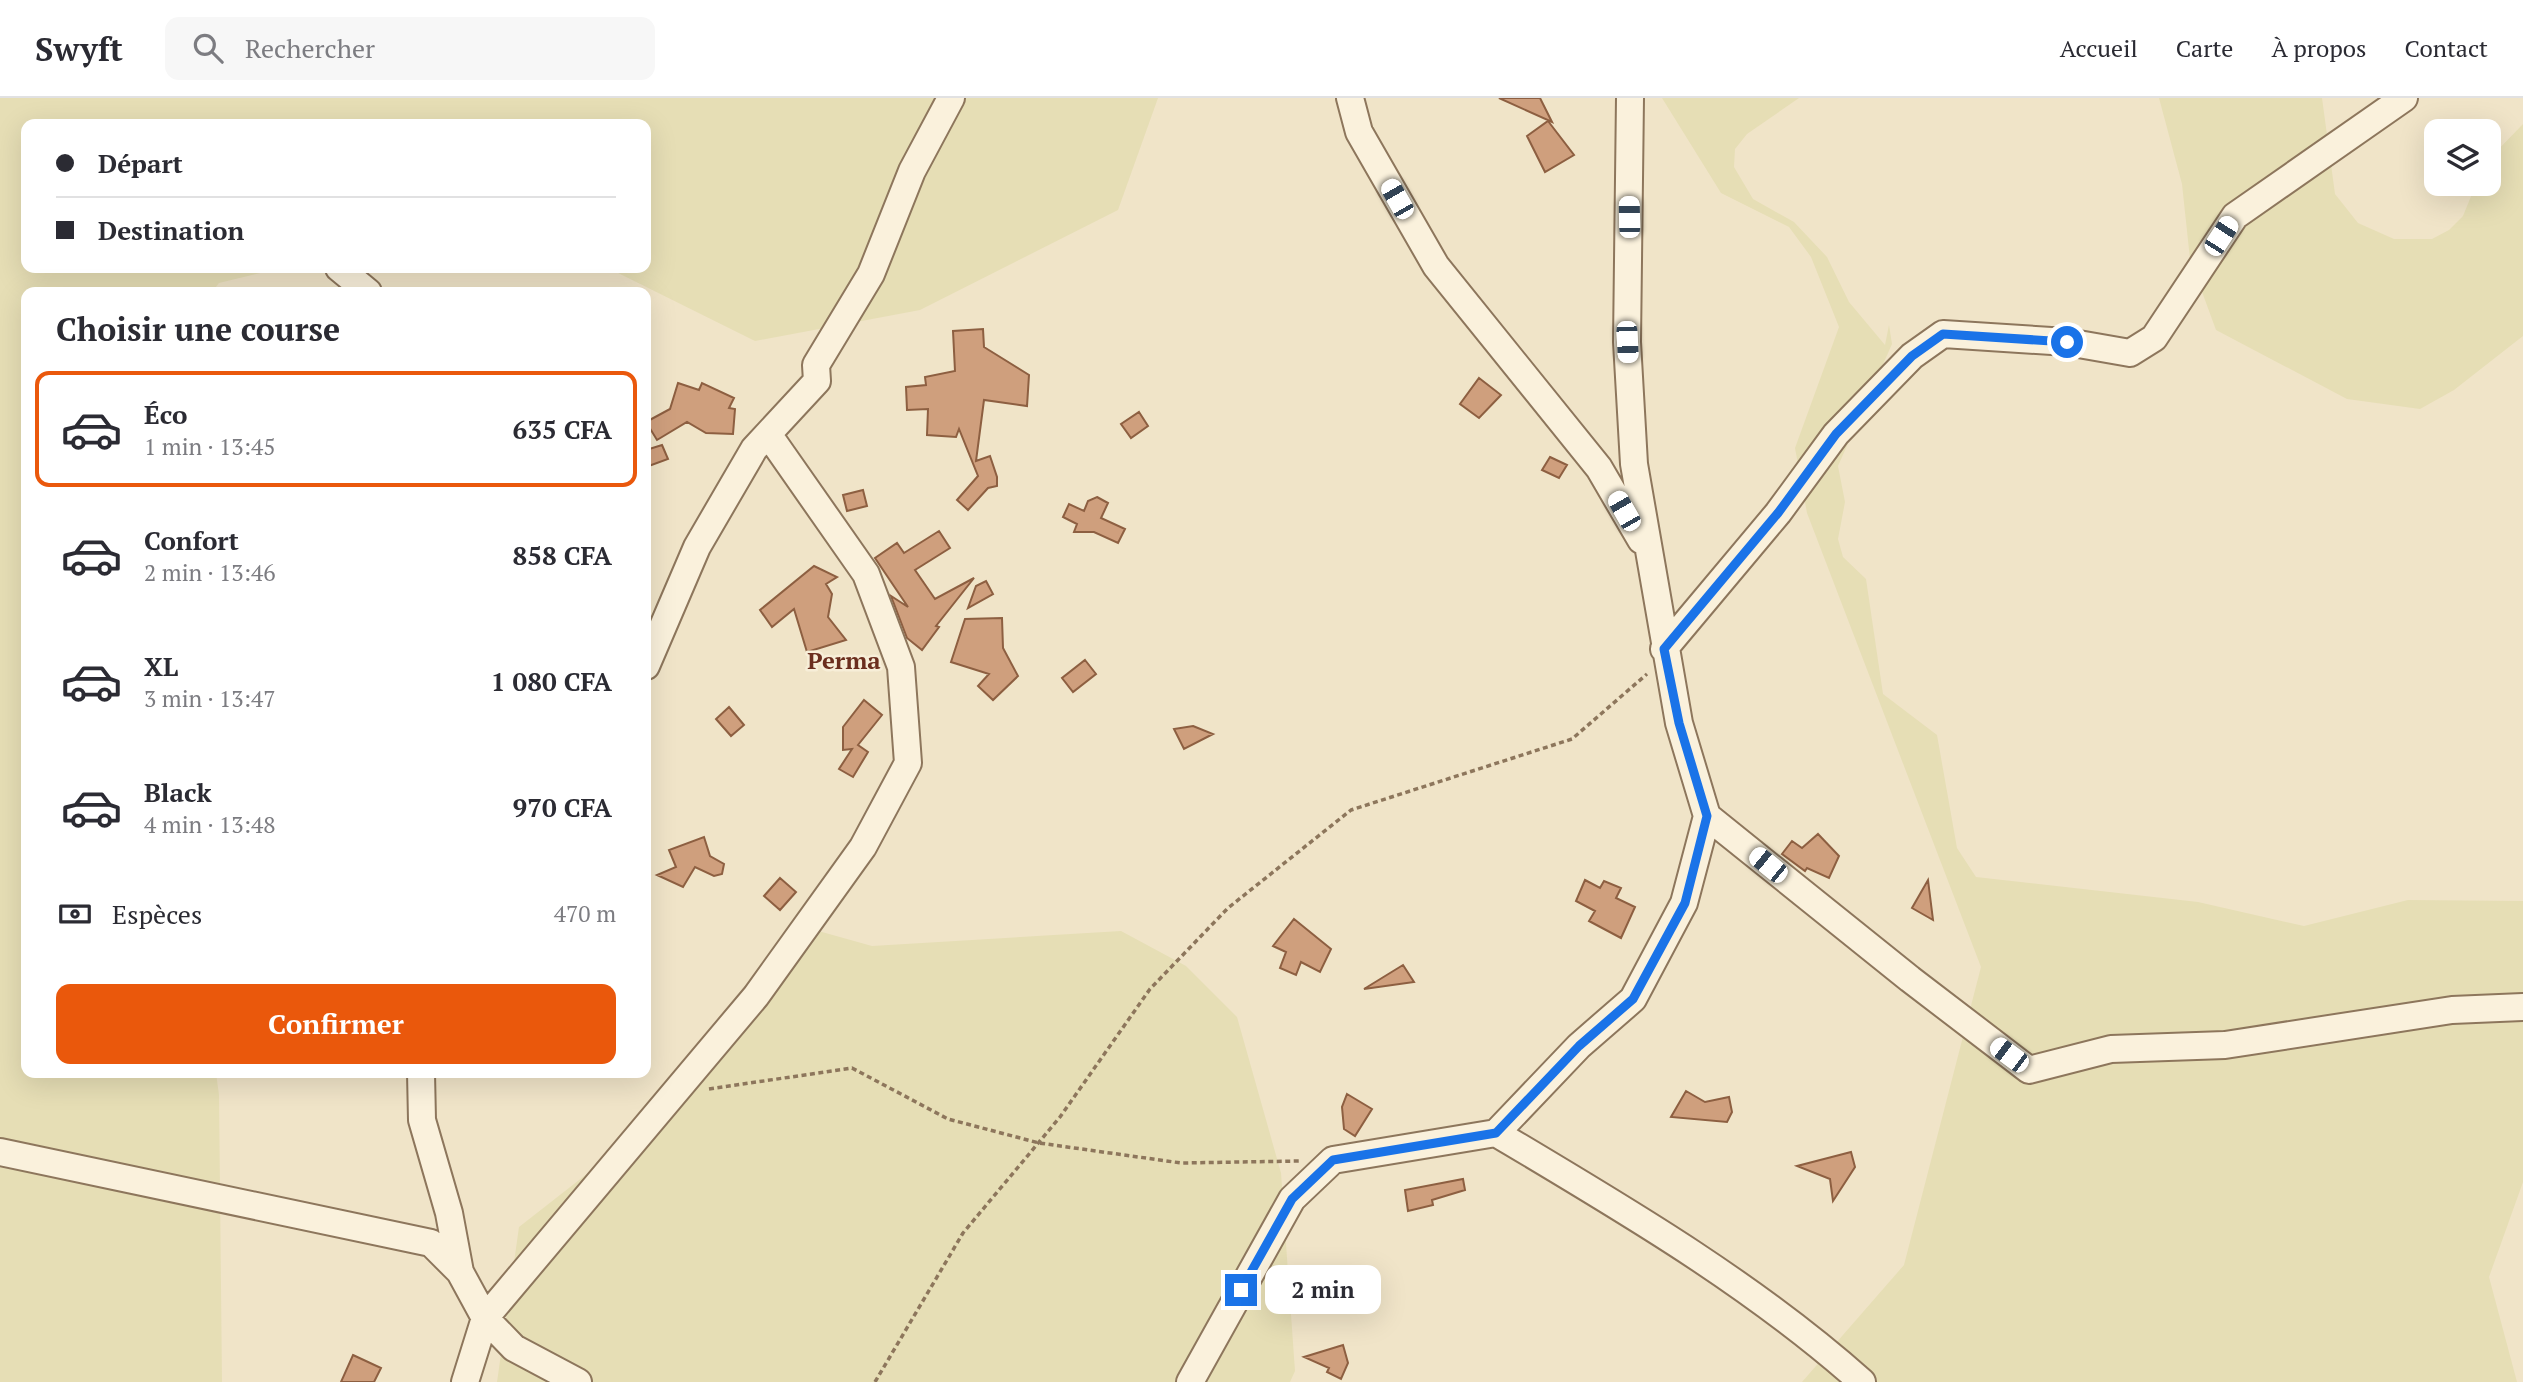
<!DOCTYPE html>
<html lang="fr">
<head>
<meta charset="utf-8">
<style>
	body { margin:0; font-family:"PT Serif",serif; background:#f7f7f7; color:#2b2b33; height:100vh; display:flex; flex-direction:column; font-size:26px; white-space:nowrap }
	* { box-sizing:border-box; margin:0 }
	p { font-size:23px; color:#7c7c81 }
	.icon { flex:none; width:38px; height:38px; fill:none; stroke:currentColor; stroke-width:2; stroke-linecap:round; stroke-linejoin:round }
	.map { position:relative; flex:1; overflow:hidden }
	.details { position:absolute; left:21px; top:189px; width:630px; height:791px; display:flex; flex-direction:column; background:#fff; border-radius:14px; box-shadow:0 7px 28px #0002 }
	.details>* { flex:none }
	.banner { position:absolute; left:21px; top:21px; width:630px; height:154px; border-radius:14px; box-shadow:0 7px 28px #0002; display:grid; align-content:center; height:154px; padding:0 35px; background:#fff }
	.tools { position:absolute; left:2424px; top:21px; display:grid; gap:14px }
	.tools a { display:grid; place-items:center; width:77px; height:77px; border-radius:14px; background:#fff; box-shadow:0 7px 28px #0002; font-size:35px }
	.end { position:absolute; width:32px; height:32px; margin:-16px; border:9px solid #1a73e8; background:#fff; box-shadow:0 0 0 4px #fff }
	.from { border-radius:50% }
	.bubble { position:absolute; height:49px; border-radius:14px; background:#fff; box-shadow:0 7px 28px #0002; font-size:23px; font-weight:600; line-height:49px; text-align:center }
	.car { position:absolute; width:21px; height:42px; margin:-21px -10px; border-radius:9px; box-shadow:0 0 5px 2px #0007; background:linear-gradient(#fff 24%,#345 0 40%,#fff 0 76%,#345 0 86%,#fff 0) }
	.banner b { display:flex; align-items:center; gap:24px; height:66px; font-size:26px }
	.banner b+b { border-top:2px solid #e1e1e2 }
	.banner i { width:18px; height:18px; background:#2b2b33 }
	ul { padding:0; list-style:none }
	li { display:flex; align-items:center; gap:21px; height:116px; margin:0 14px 10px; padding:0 21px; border:4px solid transparent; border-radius:14px }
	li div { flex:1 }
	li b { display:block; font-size:26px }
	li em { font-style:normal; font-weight:600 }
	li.on { border-color:#ea580c }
	li>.icon { width:63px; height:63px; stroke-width:1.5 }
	h2 { padding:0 35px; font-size:32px; line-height:84px }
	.pay { display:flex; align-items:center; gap:18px; height:77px; padding:0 35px; font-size:26px }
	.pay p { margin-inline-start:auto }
	.primary-button { display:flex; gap:14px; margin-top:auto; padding:14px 35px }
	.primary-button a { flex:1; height:80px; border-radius:14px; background:#ea580c; color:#fff; font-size:28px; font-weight:600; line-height:80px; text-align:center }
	header { display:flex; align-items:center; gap:42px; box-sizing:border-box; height:98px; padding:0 35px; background:#fff; border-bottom:2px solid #e1e1e2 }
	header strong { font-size:33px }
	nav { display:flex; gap:38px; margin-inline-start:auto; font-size:24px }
	.search { width:490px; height:63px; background:#f7f7f7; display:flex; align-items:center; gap:18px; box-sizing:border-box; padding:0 24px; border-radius:14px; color:#7c7c81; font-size:26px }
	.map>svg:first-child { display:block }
</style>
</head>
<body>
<header>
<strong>Swyft</strong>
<div class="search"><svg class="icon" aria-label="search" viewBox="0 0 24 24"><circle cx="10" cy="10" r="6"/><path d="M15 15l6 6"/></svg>Rechercher</div>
<nav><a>Accueil</a><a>Carte</a><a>À propos</a><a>Contact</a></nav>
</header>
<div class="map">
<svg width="2523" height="1284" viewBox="0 0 2523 1284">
	<rect width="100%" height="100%" fill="#f0e4c8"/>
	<path fill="#e6deb5" d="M0 0H1158L1118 112 920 212 755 243 608 170H646V26H26V170H281L219 185 212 194H26V975H216L219 997 222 1284H0Z
		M1662 0H1799L1747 36 1735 51 1734 69 1753 101 1794 124 1827 159 1849 204 1885 247 1889 227 1892 246 1838 368 1845 404 1838 441 1843 459 1866 481 1883 596 1937 637 1957 750 1976 779 2198 804 2304 828 2408 802 2523 803V1084L2489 1179 2517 1284H1802L1904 1167 1981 869 1807 415 1795 350 1839 229 1811 159 1789 129 1721 95Z
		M2159 0H2322L2335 96 2358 125 2394 141H2432L2449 132 2463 118 2476 86H2488L2489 61 2523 26V238L2454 292 2420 311 2347 301 2216 232 2190 161 2182 86Z
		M797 827 872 848 1121 833 1186 868 1237 919 1281 1075 1295 1273 1290 1284H497L519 1129 629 1043Z"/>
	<path fill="#cf9f7d" stroke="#8d5f41" stroke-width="2" d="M1499 0H1540L1552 24Z
		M1548 23 1574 57 1545 74 1527 38Z
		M983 231 984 249 1029 277 1027 308 984 302 976 363 990 358 997 379V388L988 390 968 412 957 402 978 378 959 331 956 339 927 337 928 311 907 312 906 289 926 287 925 279 955 273 953 233Z
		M1479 280 1501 297 1479 320 1460 306Z
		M678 285 699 292 702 285 734 300 729 310 735 311 733 336 706 335 687 324 657 342 646 324 670 311Z
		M1139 314 1148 328 1131 340 1121 326Z
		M662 347 668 361 646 369V352Z
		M1550 359 1567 367 1559 380 1542 372Z
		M863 392 867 408 847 413 843 397Z
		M1097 399 1108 405 1101 420 1125 431 1118 445 1094 434H1074L1077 426 1063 419 1069 406 1084 413 1088 403Z
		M939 433 950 450 915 472 935 501 974 480 936 528 939 529 922 552 907 540 891 498 908 509 875 460 897 445 904 455Z
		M814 468 837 479 826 486 832 496 828 519 846 542 807 554 794 511 772 529 760 512Z
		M986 483 993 496 968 510 976 488Z
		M1002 520 1003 550 1018 578 993 602 978 588 989 576 951 564 965 521Z
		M1085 562 1096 576 1073 594 1062 580Z
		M864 602 882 617 858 647 868 654 853 679 839 671 852 651 843 652V629Z
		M729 609 744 627 731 638 716 621Z
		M1193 628 1213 636 1184 651 1174 631Z
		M1818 736 1839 758 1829 780 1807 770 1805 773 1782 756 1792 743 1802 750Z
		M704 739 710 758 724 766 722 776 714 778 695 769 683 789 657 777 676 769 669 752Z
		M780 780 796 794 780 812 764 798Z
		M1585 782 1600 790 1604 783 1621 790 1616 800 1635 809 1621 840 1589 823 1595 813 1576 803Z
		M1928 782 1933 822 1912 810Z
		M1294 821 1331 851 1320 874 1301 864 1296 877 1280 870 1286 854 1273 848Z
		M1403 867 1414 884 1364 891Z
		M1686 993 1705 1004 1729 999 1732 1014 1727 1024 1671 1019Z
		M1347 996 1372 1011 1355 1038 1344 1031 1342 1009Z
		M1851 1054 1855 1069 1833 1103 1830 1081 1797 1068Z
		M1463 1081 1465 1092 1432 1102 1433 1107 1408 1113 1405 1092Z
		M1343 1247 1348 1265 1341 1281 1327 1274 1329 1270 1304 1259Z
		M353 1257 381 1270 374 1284H341Z"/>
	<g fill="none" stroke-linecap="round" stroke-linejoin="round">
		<defs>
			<path id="minor" d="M1350 0 1359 34 1436 168 1599 370 1641 442
				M339 170 368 194
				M1664 551 1778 415 1836 336 1912 258 1943 236 2067 244 2130 255 2154 240 2235 118 2404 0
				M646 568 697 449 754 351 817 283 816 267 871 176 912 73 951 0
				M1707 718 1910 881 2029 972 2111 951 2225 947 2452 912 2523 909
				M421 975 422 1022 449 1115 460 1174
				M1496 1035 1579 948 1633 901 1684 805 1707 718 1679 625 1634 366 1627 244 1630 0
				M0 1054 431 1145 460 1174 485 1220 514 1250 578 1284
				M465 1284 485 1220 756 898 863 749 908 665 901 569 866 476 768 336
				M1190 1284 1292 1101 1333 1062 1496 1035C1622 1110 1752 1186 1862 1284"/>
		</defs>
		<use href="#minor" stroke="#8d765c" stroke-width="30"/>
		<path stroke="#8d765c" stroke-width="3.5" stroke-dasharray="5 3.5" stroke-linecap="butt" d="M709 991 852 970 948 1021 1039 1045 1181 1065 1299 1063
			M875 1284 963 1135 1060 1019 1150 891 1228 810 1351 712 1572 641 1647 576"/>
		<use href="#minor" stroke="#faf1dc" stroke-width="26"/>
	</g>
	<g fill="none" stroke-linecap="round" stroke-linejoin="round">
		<path stroke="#1a73e8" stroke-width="9" d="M1241 1192 1292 1101 1333 1062 1496 1035 1579 948 1633 901 1685 805 1707 718 1679 625 1664 551 1778 415 1836 336 1912 258 1943 236 2067 244"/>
	</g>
	<g text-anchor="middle" stroke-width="5" stroke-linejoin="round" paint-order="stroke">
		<g font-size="24" font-weight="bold" fill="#6b2e1e" stroke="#f7eed8">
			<text x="844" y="571">Perma</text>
		</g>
	</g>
</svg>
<div class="tools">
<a><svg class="icon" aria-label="layers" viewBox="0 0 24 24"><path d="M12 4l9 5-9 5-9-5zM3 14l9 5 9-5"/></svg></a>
</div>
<i class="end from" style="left:2067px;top:244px"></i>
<i class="end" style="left:1241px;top:1192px"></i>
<div class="bubble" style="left:1265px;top:1167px;width:116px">2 min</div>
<i class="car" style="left:1397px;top:101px;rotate:330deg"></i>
<i class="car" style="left:1629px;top:119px;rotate:359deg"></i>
<i class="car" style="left:2221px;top:138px;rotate:33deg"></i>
<i class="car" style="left:1627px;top:244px;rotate:177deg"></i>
<i class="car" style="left:1624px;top:413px;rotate:330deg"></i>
<i class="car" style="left:1768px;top:767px;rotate:309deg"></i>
<i class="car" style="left:2009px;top:957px;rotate:307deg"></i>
<div class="banner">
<b><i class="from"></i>Départ</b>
<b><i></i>Destination</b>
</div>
<section class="details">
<h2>Choisir une course</h2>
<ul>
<li class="on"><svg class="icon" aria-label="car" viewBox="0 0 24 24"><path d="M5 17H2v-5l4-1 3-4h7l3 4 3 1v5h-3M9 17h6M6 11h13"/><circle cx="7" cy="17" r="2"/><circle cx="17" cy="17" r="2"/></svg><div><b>Éco</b><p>1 min · 13:45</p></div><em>635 CFA</em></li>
<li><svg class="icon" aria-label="car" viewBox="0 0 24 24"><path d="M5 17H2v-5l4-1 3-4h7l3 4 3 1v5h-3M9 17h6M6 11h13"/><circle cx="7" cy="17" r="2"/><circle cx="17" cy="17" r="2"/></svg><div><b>Confort</b><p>2 min · 13:46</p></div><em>858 CFA</em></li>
<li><svg class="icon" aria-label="car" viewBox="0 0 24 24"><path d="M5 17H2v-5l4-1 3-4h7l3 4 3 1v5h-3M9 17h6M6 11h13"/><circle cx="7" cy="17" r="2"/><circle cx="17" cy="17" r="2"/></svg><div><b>XL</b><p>3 min · 13:47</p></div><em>1 080 CFA</em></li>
<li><svg class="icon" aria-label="car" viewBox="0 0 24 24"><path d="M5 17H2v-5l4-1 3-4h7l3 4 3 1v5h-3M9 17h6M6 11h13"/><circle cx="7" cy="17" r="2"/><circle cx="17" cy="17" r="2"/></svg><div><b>Black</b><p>4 min · 13:48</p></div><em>970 CFA</em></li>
</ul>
<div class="pay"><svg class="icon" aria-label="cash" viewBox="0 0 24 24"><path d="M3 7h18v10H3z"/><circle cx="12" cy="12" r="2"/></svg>Espèces<p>470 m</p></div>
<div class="primary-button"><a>Confirmer</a></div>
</section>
</div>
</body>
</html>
